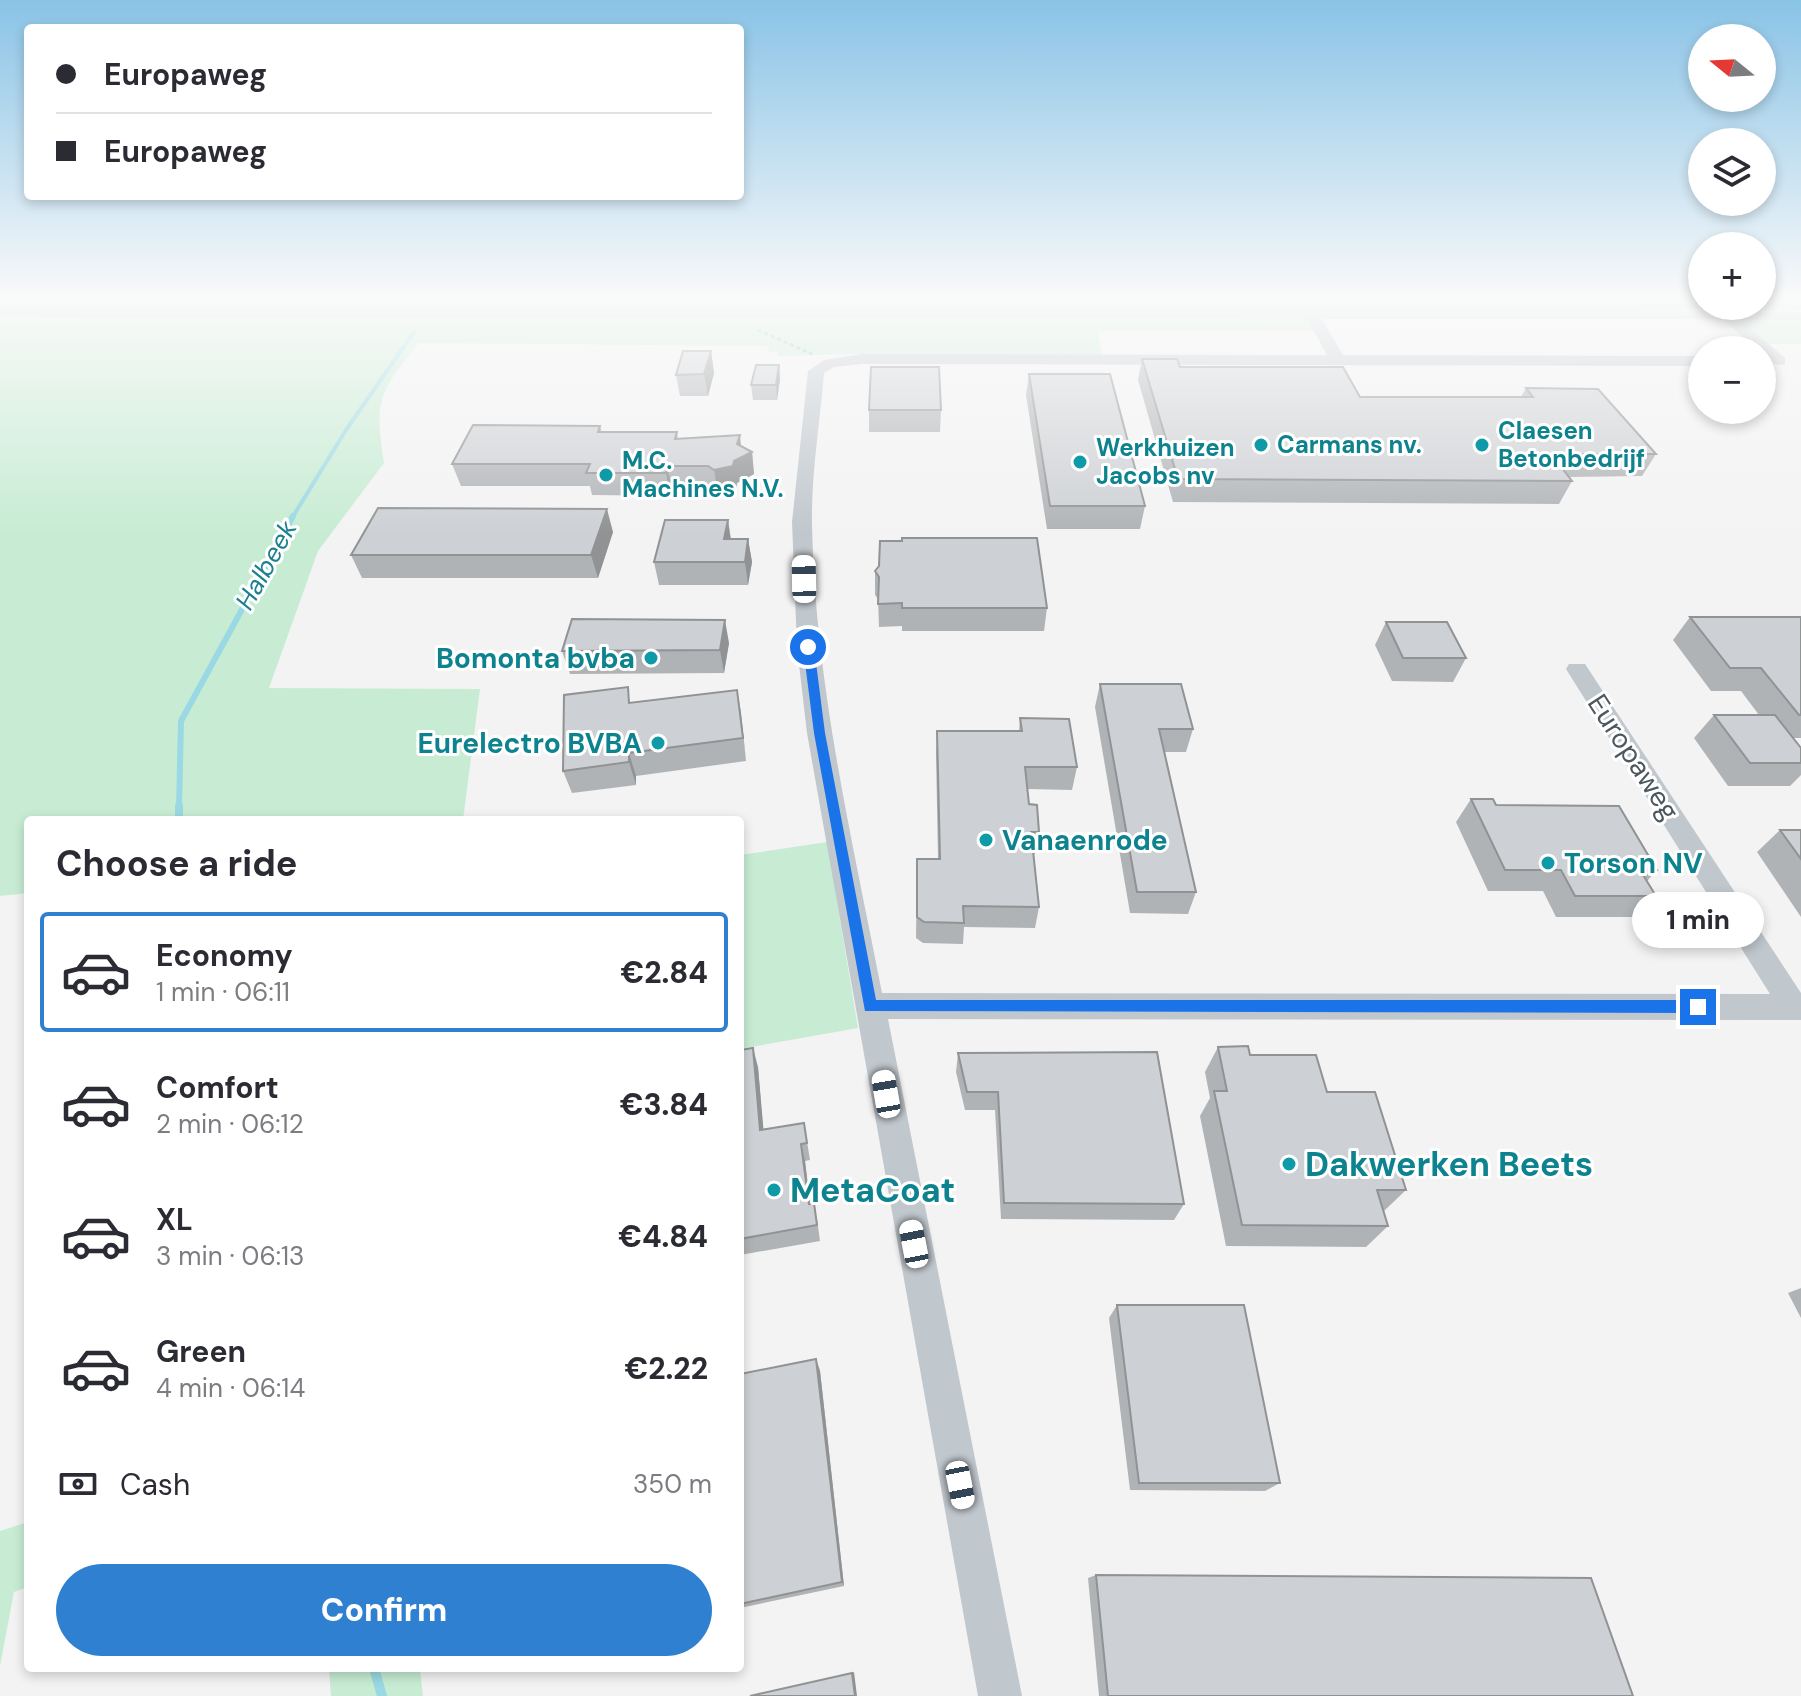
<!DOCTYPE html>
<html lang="en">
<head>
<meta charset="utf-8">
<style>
	body { margin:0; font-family:"DM Sans",sans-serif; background:#f7f7f7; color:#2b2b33; height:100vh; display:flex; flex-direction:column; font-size:30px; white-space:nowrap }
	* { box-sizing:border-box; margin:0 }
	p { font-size:26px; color:#7c7c81 }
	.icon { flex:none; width:44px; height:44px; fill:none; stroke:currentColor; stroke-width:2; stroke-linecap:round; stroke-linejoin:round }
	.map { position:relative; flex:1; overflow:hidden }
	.sheet { position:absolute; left:24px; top:816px; width:720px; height:856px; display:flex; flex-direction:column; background:#fff; border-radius:8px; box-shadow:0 4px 12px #0003 }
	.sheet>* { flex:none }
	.hud { position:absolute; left:24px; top:24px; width:720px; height:176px; border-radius:8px; box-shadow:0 4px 12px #0003; display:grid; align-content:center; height:176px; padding:0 32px; background:#fff }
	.needle { width:52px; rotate:288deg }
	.buttons { position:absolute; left:1688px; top:24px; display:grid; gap:16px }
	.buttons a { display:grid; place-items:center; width:88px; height:88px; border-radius:50%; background:#fff; box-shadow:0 4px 12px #0003; font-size:40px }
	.end { position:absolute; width:36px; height:36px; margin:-18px; border:10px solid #1a73e8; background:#fff; box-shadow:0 0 0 4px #fff }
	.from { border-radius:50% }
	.bubble { position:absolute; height:56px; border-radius:28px; background:#fff; box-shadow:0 4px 12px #0003; font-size:26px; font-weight:800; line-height:56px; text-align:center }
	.car { position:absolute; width:24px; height:48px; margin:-24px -12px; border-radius:10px; box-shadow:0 0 6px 2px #0007; background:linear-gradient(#fff 24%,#345 0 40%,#fff 0 76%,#345 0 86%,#fff 0) }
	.hud b { display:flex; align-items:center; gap:28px; height:76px; font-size:30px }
	.hud b+b { border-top:2px solid #e1e1e2 }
	.hud i { width:20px; height:20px; background:#2b2b33 }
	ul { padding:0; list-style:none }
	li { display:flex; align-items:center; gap:24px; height:120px; margin:0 16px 12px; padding:0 16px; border:4px solid transparent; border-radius:8px }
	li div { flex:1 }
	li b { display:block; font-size:30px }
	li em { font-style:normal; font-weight:800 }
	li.on { border-color:#3080d1 }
	li>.icon { width:72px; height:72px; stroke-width:1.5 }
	h2 { padding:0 32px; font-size:36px; line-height:96px }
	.pay { display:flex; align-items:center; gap:20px; height:88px; padding:0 32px; font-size:30px }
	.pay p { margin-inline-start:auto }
	.primary-button { display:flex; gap:16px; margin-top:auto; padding:16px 32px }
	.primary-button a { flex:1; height:92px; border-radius:48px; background:#3080d1; color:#fff; font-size:32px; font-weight:800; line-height:92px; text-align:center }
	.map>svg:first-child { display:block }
</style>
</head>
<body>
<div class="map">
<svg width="1801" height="1696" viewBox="0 0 1801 1696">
	<rect width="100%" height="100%" fill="#f4f3f3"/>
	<path fill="#c7ecd3" d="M0 317H1302L1310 319 1316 331H1098L1102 356 855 354 779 356 777 352H768L769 346 419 343C379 393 374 399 384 463L318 551 269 688 480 689 463 820H28V893L0 896Z
		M1801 317V344H1764L1740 319Z
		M827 842 858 1028 740 1049V855Z
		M28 1522V1587L14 1592 0 1666V1531Z
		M329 1668H420L423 1696H331Z"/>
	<path fill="#9ad9e3" d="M0 297H1702V306H1762V297H1801V310L0 308Z"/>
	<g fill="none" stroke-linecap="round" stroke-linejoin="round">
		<path stroke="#9ad9e3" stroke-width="4" d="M292 518 346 430 414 332"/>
		<path stroke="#9ad9e3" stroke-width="6" d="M179 808 181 721 293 516"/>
		<path stroke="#9ad9e3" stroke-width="8" d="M179 820V806"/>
		<path stroke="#9ad9e3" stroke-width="10" d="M374 1668 382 1696"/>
		<path stroke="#83c6a1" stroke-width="3" stroke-dasharray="4 3" stroke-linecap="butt" d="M758 330 812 354"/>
		<path fill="#c0c7cd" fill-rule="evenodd" d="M0 309H1518L1801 312V320H1741L1785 358V364C1774 367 1769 361 1762 354V350H1757L1723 319H1322L1343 355 1702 356V366L862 364 834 367 824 373C820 423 811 475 812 525 815 684 852 838 882 993L1770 994 1566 669 1569 664H1585L1801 993V1020L888 1019 1022 1696H978L807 733 797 647 792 522 808 371 824 360 862 354 1327 355 1307 319 0 317Z"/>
	</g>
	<path fill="#b0b3b6" d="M711 351 714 373 708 396H680L676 375Z
		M1142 359 1180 367 1360 397H1521L1526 388 1656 454 1642 476 1569 477 1572 481 1559 504 1173 502 1138 380Z
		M779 365 780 379 777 400H753L751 385Z
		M1029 374 1145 506 1140 529H1047L1026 395Z
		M869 410H941L940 432H869Z
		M600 426 602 432H677L678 439 741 446 752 452 754 474 737 483 736 489 718 493 712 489 672 488 670 496 592 495 590 486H461L452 464Z
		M728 520 731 539H748L752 562 748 585H659L654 562Z
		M613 532 598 578H362L351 555Z
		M875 571 1047 608 1044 631H902V626L879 627 878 599 875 595Z
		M1690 617H1801V738H1793L1801 748V775L1790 786H1728L1694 738 1714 715H1759L1741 691H1711L1673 640Z
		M1386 622 1466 658 1453 682 1392 681 1375 645Z
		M729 643 724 673 570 674 562 651Z
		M1100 684 1193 729 1186 752H1165L1196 892 1188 914 1130 913 1095 707Z
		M737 690 746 761 636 776V785L572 793 563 771 632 703Z
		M1020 718 1077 767 1072 790 1027 789 1029 804 1039 832 1035 854H1034L1039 907 1035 928 964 927 963 944 923 943 916 938 917 859H938L936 753 937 731H1019Z
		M1471 799 1496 805 1657 870 1647 881 1656 896 1635 917H1556L1543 891H1488L1456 822Z
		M1780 830H1801V917L1757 852Z
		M1218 1047 1250 1055 1327 1092 1406 1190 1384 1211 1388 1226 1366 1247 1226 1246 1200 1116 1210 1098 1205 1072Z
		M740 1050 758 1067 763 1129 804 1123 810 1160 805 1161 810 1204 817 1219 820 1241 740 1255Z
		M958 1053 1184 1204 1174 1220 1001 1219 995 1110H965L956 1072Z
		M1801 1288V1318L1788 1293Z
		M1117 1305 1280 1483 1265 1491 1130 1490 1109 1318Z
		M816 1359 820 1371 844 1586 740 1608V1374Z
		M1096 1575 1633 1696H1099L1088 1578Z"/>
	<path fill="#909294" d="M711 351 714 373 708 396 704 374Z
		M779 365 780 379 777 400 776 385Z
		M740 435 742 457 752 452 754 474 737 483 736 489 718 493 714 470 737 444Z
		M667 466 672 488 670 496 666 473Z
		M607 509 613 532 598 578 591 555Z
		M728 520 731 543 724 539Z
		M748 539 752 562 748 585 745 562Z
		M725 620 729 643 724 673 720 650Z
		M737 690 741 713 746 761 743 738Z
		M629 753 636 776V785L629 762Z
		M753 1048 758 1067 765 1147 760 1130Z
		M801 1144 805 1161 812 1220 809 1204Z
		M816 1359 820 1371 844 1586 842 1582Z
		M854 1672 857 1696H855L852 1673Z"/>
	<path fill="#cdd0d4" stroke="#909294" stroke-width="2" d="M683 351H711L704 374 676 375Z
		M1142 359H1177L1180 367H1343L1360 397H1533L1526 388 1598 389 1656 454H1551L1572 481 1178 479Z
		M756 365H779L776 385H751Z
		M871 367H939L941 410H869Z
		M1029 374H1110L1145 506H1050Z
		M473 425 600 426 598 432H677L675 439 740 435 737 444 752 452 734 461 733 466 714 470 708 466H667L666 473H586L590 464H452Z
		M378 508 607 509 591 555H351Z
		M665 520H728L724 539H748L745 562H654Z
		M902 538H1037L1047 608H902V603L878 604 879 577 875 571 879 566 880 541H902Z
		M1690 617H1801V715H1799L1761 668H1730Z
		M572 619 725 620 720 650 562 651Z
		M1386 622H1447L1466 658H1403Z
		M1100 684H1181L1193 729H1159L1196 892H1137Z
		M628 687 629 703 737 690 743 738 629 753V762L563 771 564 695Z
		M1714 715H1775L1801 748V763H1750Z
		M1020 718 1069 719 1077 767H1025L1029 804 1037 805 1039 832H1031L1039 907 963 906 964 923 924 922 917 917V859H940L937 731H1022Z
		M1471 799H1493L1496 805 1619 806 1657 870H1640L1656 896H1575L1561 870H1505Z
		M1780 830H1801V859Z
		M1248 1046 1250 1055H1316L1327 1092H1375L1406 1190H1377L1388 1226 1242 1225 1214 1091H1227L1218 1047Z
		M753 1048 760 1130 804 1123 807 1143 801 1144 809 1204 814 1203 817 1225 740 1239V1050Z
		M1157 1052 1184 1204 1004 1203 998 1092H967L958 1053Z
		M1117 1305H1244L1280 1483H1139Z
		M816 1359 842 1582 740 1604V1374Z
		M1096 1575 1591 1578 1633 1696H1108Z
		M852 1673 855 1696H750Z"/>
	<linearGradient id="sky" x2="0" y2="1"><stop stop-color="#89c3e6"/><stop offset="0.56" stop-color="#fafafa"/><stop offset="1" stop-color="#fafafa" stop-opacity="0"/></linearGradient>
	<rect width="1801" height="534" fill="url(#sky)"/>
	<path fill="#1a73e8" d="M808 644 814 647 825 733 876 1000H1698L1706 1007 1698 1013 865 1011 814 733 803 647Z"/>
	<g fill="#0f9aa8" stroke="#fff" stroke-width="3">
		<circle cx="1261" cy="445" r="8"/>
		<circle cx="1482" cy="445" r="8"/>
		<circle cx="1080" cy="462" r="8"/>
		<circle cx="606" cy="475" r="8"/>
		<circle cx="651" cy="658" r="8"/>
		<circle cx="658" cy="743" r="8"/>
		<circle cx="986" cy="840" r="8"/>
		<circle cx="1548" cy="863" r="8"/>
		<circle cx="1289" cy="1164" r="8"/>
		<circle cx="774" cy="1190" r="8"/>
	</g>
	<g text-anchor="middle" stroke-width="6" stroke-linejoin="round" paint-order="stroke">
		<g font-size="24" font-weight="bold" fill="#0d838f" stroke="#fff" text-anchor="start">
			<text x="1498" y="439">Claesen<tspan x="1498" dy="28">Betonbedrijf</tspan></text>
			<text x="1277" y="453">Carmans nv.</text>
			<text x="1096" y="456">Werkhuizen<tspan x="1096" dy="28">Jacobs nv</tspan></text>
			<text x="622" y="469">M.C.<tspan x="622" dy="28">Machines N.V.</tspan></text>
		</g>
		<g font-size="26" font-style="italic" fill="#1d8091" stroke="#fff">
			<text transform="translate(266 565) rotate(-61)" y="9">Halbeek</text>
		</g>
		<g font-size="28" font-weight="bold" fill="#0d838f" stroke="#fff" text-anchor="end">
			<text x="635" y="668">Bomonta bvba</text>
			<text x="642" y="753">Eurelectro BVBA</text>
			<text x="1002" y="850" text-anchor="start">Vanaenrode</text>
			<text x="1564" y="873" text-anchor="start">Torson NV</text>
		</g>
		<g font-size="28" fill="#4c575e" stroke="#fff">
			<text transform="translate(1634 757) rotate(57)" y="10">Europaweg</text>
		</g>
		<g font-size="34" font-weight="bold" fill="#0d838f" stroke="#fff" text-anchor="start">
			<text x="1305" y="1176">Dakwerken Beets</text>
			<text x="790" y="1202">MetaCoat</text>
		</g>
	</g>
</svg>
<div class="buttons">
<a><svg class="needle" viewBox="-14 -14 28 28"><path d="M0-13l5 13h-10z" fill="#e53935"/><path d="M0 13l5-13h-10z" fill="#7c7c81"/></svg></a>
<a><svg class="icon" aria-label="layers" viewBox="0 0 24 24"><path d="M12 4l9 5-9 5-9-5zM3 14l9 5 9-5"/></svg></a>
<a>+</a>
<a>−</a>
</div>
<i class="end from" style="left:808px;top:647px"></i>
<i class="end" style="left:1698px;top:1007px"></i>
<div class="bubble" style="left:1632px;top:892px;width:132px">1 min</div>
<i class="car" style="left:804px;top:579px;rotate:359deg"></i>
<i class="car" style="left:886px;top:1094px;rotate:350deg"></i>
<i class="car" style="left:914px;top:1244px;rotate:349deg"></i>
<i class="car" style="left:960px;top:1485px;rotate:169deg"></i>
<div class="hud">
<b><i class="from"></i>Europaweg</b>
<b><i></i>Europaweg</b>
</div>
<section class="sheet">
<h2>Choose a ride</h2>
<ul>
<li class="on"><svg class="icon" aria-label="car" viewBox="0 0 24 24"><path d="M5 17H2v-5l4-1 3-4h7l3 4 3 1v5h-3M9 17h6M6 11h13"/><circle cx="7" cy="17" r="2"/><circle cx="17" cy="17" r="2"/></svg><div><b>Economy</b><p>1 min · 06:11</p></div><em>€2.84</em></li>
<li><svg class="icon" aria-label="car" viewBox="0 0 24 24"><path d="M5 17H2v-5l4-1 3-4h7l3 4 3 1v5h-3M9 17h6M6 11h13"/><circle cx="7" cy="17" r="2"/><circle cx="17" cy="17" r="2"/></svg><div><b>Comfort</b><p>2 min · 06:12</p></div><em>€3.84</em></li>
<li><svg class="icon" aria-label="car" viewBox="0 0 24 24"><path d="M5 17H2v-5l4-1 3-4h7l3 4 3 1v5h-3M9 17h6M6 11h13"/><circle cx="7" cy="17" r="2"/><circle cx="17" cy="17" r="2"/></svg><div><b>XL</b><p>3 min · 06:13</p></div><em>€4.84</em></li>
<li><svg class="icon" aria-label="car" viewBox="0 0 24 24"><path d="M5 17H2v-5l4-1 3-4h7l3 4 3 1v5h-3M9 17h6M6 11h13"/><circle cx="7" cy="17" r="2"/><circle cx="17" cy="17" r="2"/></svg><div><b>Green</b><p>4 min · 06:14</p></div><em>€2.22</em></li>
</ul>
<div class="pay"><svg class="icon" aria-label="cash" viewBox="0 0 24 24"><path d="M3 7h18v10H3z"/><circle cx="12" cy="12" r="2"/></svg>Cash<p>350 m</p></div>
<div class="primary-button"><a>Confirm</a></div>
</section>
</div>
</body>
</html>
